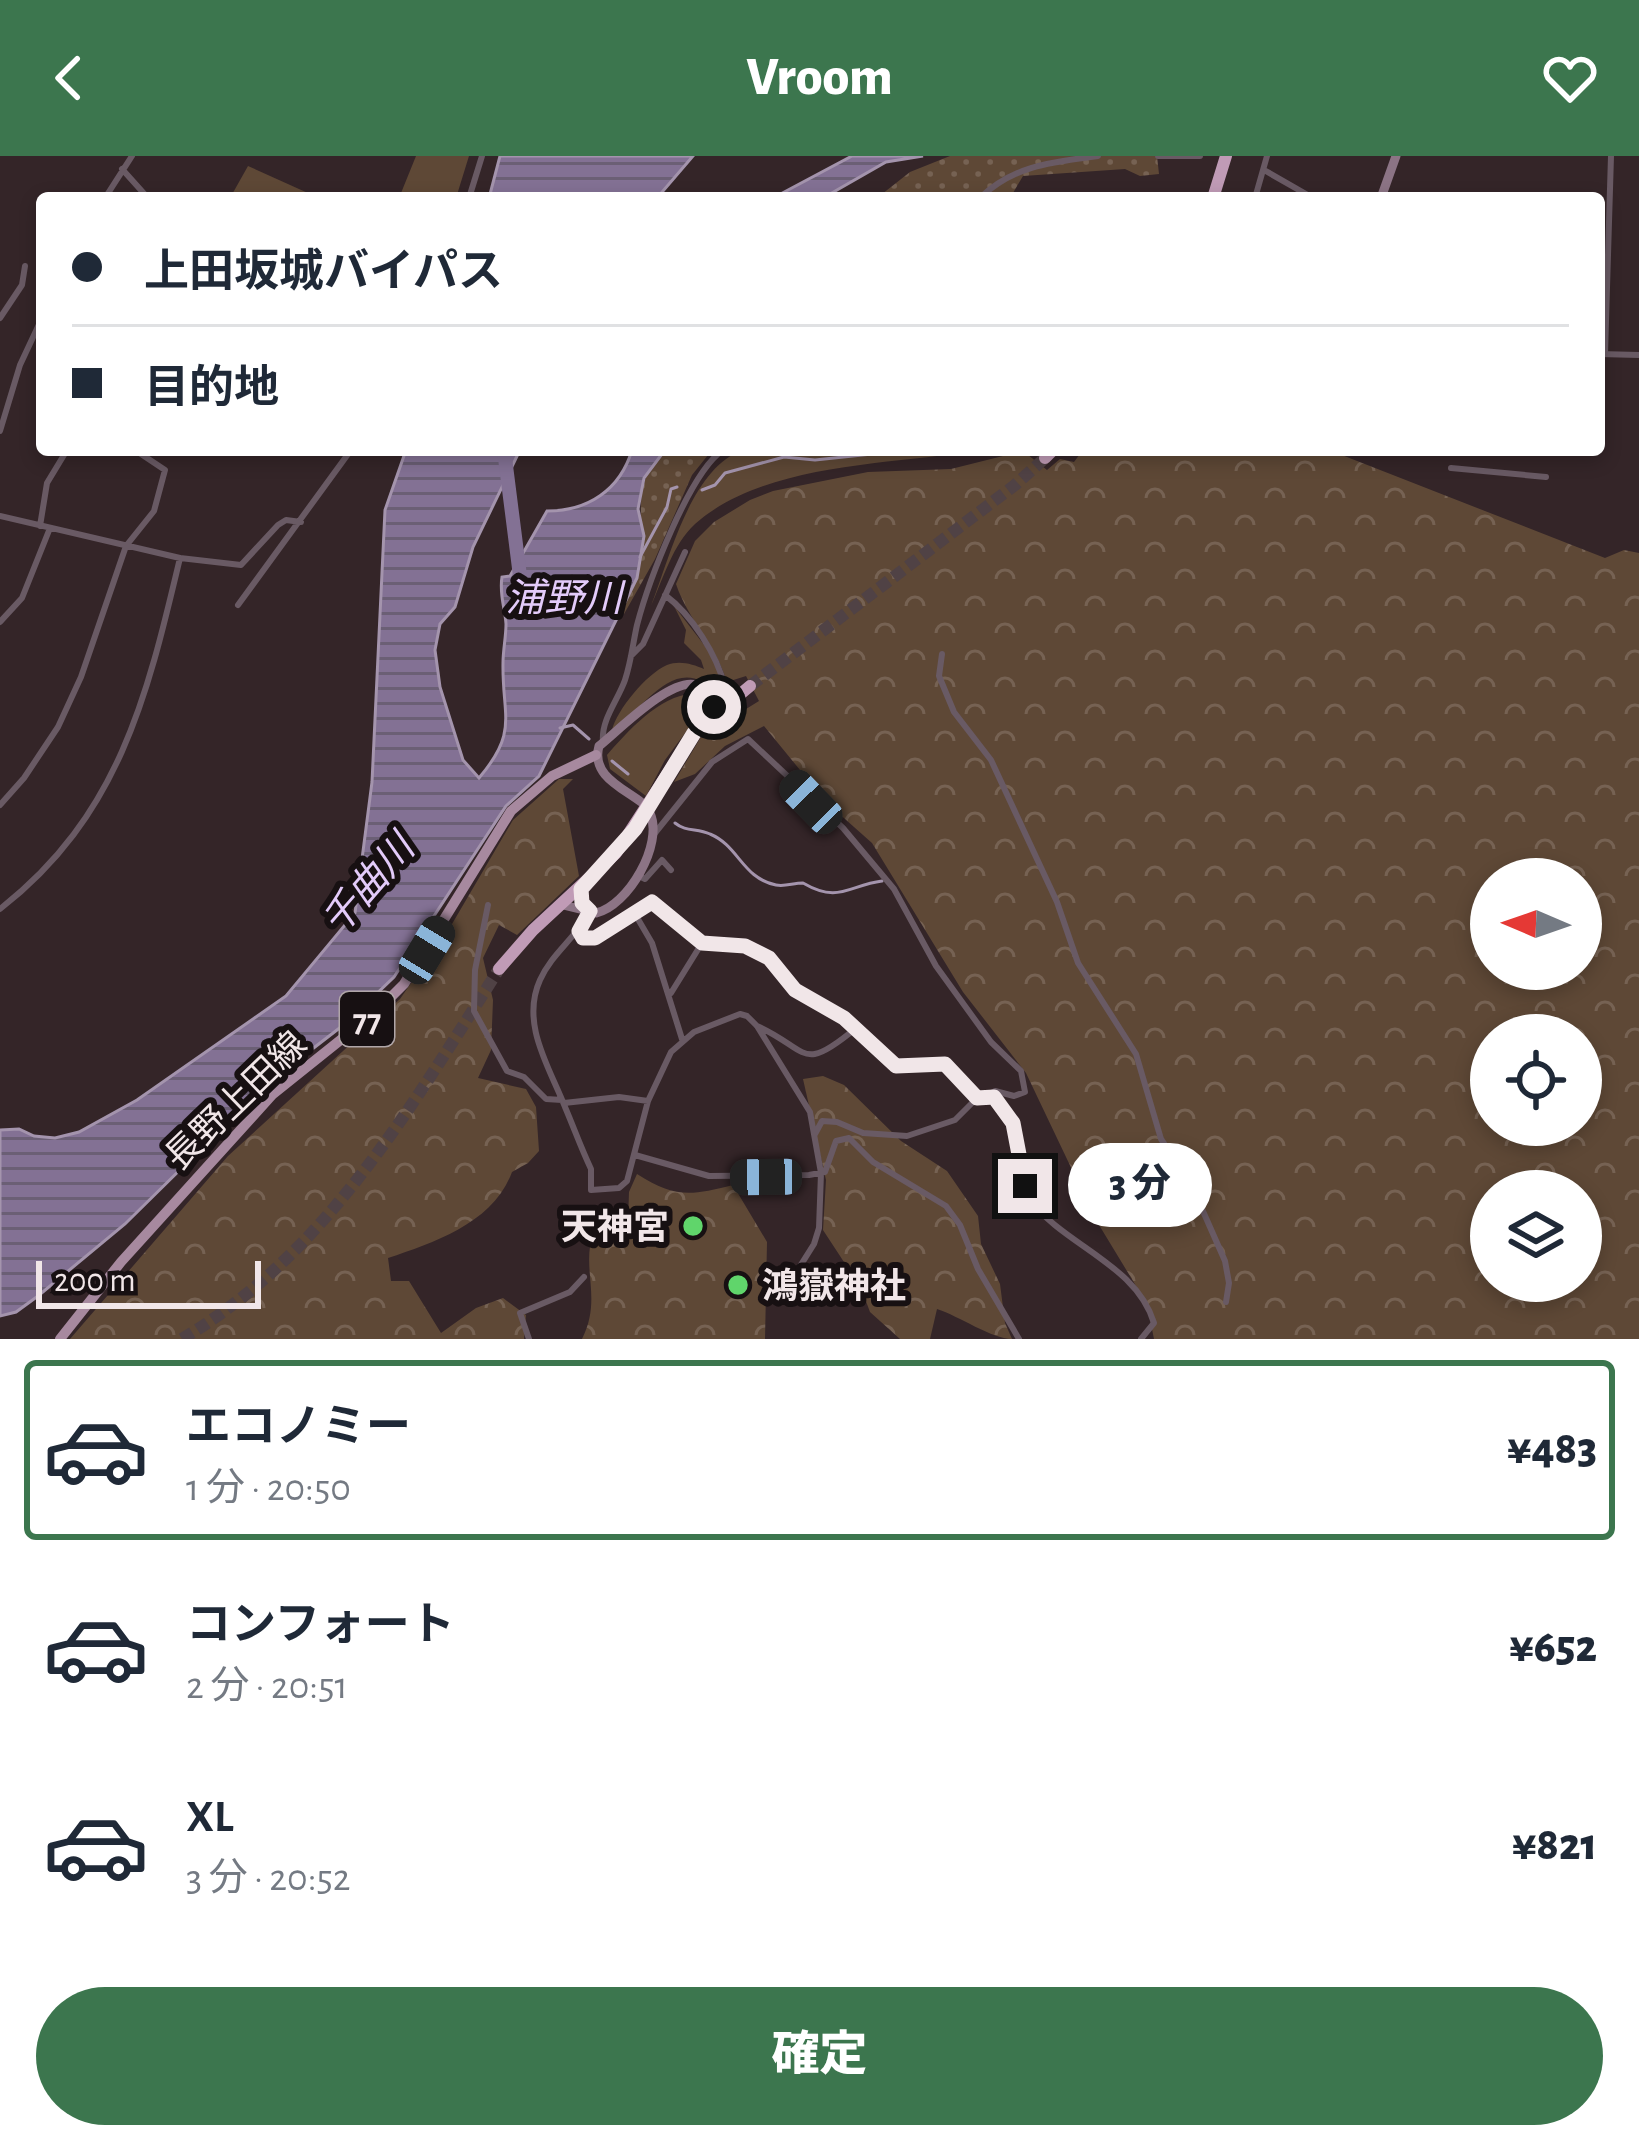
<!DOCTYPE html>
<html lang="ja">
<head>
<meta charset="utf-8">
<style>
	body { margin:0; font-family:"Alegreya Sans","Noto Sans JP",sans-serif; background:#f6f6f7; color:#1f2937; height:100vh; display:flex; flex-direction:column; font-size:45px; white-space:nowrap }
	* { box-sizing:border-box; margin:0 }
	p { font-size:39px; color:#747a83 }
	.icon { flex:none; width:66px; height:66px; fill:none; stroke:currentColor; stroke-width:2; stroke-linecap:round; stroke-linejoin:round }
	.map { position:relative; height:1183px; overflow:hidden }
	.sheet { display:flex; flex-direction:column; background:#fff; flex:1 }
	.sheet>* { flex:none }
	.guide { position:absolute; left:36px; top:36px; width:1569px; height:264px; border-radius:12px; box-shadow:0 6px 18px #0003; display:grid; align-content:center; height:264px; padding:0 36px; background:#fff }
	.needle { width:78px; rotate:272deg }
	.buttons { position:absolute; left:1470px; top:702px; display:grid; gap:24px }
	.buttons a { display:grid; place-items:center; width:132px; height:132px; border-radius:50%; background:#fff; box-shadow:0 6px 18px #0003; font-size:60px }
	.scale { position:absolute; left:36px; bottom:30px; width:225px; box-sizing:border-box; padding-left:12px; border:6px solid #f1e6e8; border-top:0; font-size:33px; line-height:42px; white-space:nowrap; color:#f1e6e8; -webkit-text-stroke:9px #171012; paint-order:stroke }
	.end { position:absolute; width:54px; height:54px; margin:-27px; border:15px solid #f1e6e8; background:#111; box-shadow:0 0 0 6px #111 }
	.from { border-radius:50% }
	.bubble { position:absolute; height:84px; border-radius:42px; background:#fff; box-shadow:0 6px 18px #0003; font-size:39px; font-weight:800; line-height:84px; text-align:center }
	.car { position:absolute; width:36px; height:72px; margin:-36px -18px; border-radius:15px; box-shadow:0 0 9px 3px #0007; background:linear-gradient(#222 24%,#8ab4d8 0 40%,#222 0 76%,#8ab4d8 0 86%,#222 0) }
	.guide b { display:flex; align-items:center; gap:42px; height:114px; font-size:45px }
	.guide b+b { border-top:3px solid #e0e1e3 }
	.guide i { width:30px; height:30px; background:#1f2937 }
	ul { padding:21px 0 0; list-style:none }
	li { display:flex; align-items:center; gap:36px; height:180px; margin:0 24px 18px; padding:0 12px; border:6px solid transparent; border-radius:12px }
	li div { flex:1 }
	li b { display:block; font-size:45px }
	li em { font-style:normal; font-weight:800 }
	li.current { border-color:#3c764e }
	li>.icon { width:108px; height:108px; stroke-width:1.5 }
	.cta { display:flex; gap:24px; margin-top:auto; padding:24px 36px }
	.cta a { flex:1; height:138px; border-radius:72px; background:#3c764e; color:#fff; font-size:48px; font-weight:800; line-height:138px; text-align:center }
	header { display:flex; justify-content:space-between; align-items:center; height:156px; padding:0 36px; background:#3c764e; color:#fff; font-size:54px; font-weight:800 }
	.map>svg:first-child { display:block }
</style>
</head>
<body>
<header><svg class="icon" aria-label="back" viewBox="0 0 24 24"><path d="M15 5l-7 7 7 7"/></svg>Vroom<svg class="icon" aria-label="heart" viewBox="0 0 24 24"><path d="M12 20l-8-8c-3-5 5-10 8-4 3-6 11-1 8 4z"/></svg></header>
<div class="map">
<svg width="1639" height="1183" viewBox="0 0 1639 1183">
	<defs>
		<pattern id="forest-crowns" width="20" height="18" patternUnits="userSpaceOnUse" patternTransform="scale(3)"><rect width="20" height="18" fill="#5e4836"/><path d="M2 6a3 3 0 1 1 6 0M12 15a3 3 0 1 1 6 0" fill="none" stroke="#766253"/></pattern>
		<pattern id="park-dots" width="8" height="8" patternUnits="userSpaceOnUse" patternTransform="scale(3)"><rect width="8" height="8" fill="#5e4836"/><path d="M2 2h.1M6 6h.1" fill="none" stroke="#766253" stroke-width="1.8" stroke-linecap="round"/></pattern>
		<pattern id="water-rules" width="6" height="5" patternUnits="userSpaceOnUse" patternTransform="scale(3)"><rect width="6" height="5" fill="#837194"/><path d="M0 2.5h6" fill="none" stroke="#6b5f75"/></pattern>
	</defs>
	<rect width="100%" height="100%" fill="#342528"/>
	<path fill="#5e4836" d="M416 0H469L456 42H399Z
		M248 10 319 42H230Z
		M743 294H981C892 309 765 306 695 368 673 388 663 423 651 450 670 401 691 312 743 294Z
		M674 450 715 503 725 534 719 539C676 492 646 552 612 574 617 554 646 518 667 509 679 504 693 508 704 513L701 504 684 487 686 474Z
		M692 538 700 544 694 565 665 604 646 640 610 613 607 599C627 576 660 539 692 538Z"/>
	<path fill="url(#forest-crowns)" fill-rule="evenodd" d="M1083 294H1329L1605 402 1624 394 1639 397V1183H1154L1147 1148 1096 1064 1026 917 963 836 872 687 827 647 764 570 725 590 695 618 674 626 701 581 759 545 746 520 727 526C716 489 688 464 676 428L695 385 714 366 750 344 773 335 868 316 951 313 1023 295 1047 314 1060 303 1074 306ZM1491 723H1581V813H1491ZM1491 879H1581V969H1491ZM1491 1035H1581V1125H1491Z
		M559 623H573L563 633 579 720 517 779 499 769 483 802 493 844 491 894 478 922 526 933 536 951 539 995 528 1007 512 1016C493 1067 435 1086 388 1102L391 1125H409L441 1177 476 1152 503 1142 526 1159 524 1183H70L228 1000 400 843 452 768 513 664Z
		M823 920 844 929 901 985 947 1015 978 1060 981 1088 1000 1128 1005 1167 1012 1183C992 1183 959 1160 937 1153L930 1183H900L870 1156 861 1132 823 1074 826 1024 803 923Z
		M637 1018C675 1042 690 1040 733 1029L767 1086 765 1183H582C603 1142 580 1112 594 1075L628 1068 629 1036Z"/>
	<path fill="url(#park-dots)" d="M950 0H1157L1159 18 1140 20 1125 13 1023 20 1010 42H877L910 16Z
		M665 294H712L692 319 655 403 624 458C624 444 633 435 637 422 651 375 624 332 665 294Z"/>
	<path fill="url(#water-rules)" stroke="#a494ad" stroke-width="3" d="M500 0H693L657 42H489Z
		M852 0H923L886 6 823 42H773Z
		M406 294H520L473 391 455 451 440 468 435 494 440 531 463 604 479 622C519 575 502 561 503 507 503 494 506 481 506 468 505 452 499 438 502 421L510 420 547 355C588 355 620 334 632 294H665L644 322 638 353 644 380 637 422 539 620 506 650 394 821 346 867 267 928 125 1068 38 1140 16 1156 0 1160V974L19 973 34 980 55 982 79 976 137 944 286 840 355 757 372 626 385 354Z"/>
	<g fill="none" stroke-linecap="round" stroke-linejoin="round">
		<path stroke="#a494ad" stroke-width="3" d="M702 334 715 329 725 317 784 301 815 304 910 294
			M640 401 667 351 671 333 677 331
			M560 572 573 569 589 583
			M612 605 628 618
			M675 667C686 676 697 672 710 678 739 690 742 722 776 729 785 731 793 727 803 727 839 748 849 729 882 725"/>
		<path stroke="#837194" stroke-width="14" d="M504 294 520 420"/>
		<path stroke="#504245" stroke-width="12" stroke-dasharray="12 6" stroke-linecap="butt" d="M750 530 1015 329 1045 302
			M182 1183C328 1096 410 952 499 813"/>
		<path stroke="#695a64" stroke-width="6" d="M1158 0H1200
			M122 13 148 42
			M1264 14 1313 42
			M105 42 132 0
			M469 42 482 0
			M980 42C1014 9 1053 6 1098 0
			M1255 42 1267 0
			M0 162 22 129 25 110
			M1599 198 1639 199
			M1605 198 1611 0
			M0 275 20 209 42 162
			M1451 312 1546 321
			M0 360 180 402 241 409 278 369 286 364 301 366
			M40 370 47 327 67 294
			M665 439C692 459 717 499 725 531
			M238 449 351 294
			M0 466 22 442 50 372
			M942 498 939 520 954 556 991 604 1057 746 1078 807 1136 898 1161 983 1191 1028 1225 1105 1229 1127 1226 1146
			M631 500 643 488 685 396
			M603 585C601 564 618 544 625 524 631 506 633 487 637 469 648 427 689 317 723 294
			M0 649 24 622 58 571 81 521 126 390 154 355 165 314 135 294
			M655 677 712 606 748 583 843 672 894 733 936 810 991 886 1021 915 1025 936 1014 940 995 935 986 940
			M637 719 645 723 662 704 671 714
			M488 749 475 814 474 855 507 915 524 921 546 943 562 944
			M0 753C119 660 147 541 180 402
			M590 755C577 781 552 797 540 824 520 868 550 912 565 951 574 972 581 992 591 1013V1034L619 1032 627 1025 648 945 671 896 694 876 740 858 747 860 757 870 810 956 821 1017 819 1072 814 1088 780 1142
			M635 758 652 787 682 883
			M579 775 583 782 592 784 652 746 686 770 702 787 745 791 769 803 795 834 844 862 885 896 896 910 945 908 977 942 995 941C1029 975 1010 1016 1030 1044 1065 1090 1136 1108 1154 1167L1141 1183
			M671 837 702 787
			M757 870C809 893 800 919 856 872
			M564 947 619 941 648 945
			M815 978 822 965 837 966 863 977 907 980 955 964 977 942
			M635 999 709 1020 809 1019 825 1016 836 985 849 982 873 1006 946 1050 960 1069 978 1113 1019 1183
			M529 1183 520 1157 570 1136 584 1121"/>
		<path stroke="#8c7485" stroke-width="9" d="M1381 42 1396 0
			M641 646C621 631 591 619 599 590 619 574 671 521 696 529 709 533 714 543 730 545
			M563 749 596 757C628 750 664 688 650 657"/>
		<path stroke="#a7899f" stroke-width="10" d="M60 1183 121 1106 273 938 378 854 404 828 511 655 552 620 596 599"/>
		<path stroke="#c09bb6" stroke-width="12" d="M1213 42 1226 0
			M1045 302 1053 294
			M499 813 533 774 616 697 694 577 750 530"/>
	</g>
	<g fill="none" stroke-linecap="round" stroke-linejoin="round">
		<path stroke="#f1e6e8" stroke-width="15" d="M714 551 709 538 730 544 694 577 635 673 581 733 582 747 590 755 579 775 583 782H595L652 746 702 787 745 790 769 802 795 834 844 862 896 910 945 908 977 942 994 941 1013 967 1025 1030"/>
	</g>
	<g fill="#60d56b" stroke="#171012" stroke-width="4.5">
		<circle cx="693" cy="1070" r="12"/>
		<circle cx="738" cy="1129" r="12"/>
	</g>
	<g text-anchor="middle" stroke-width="12" stroke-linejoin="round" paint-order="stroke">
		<rect fill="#171012" stroke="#b0a6a8" stroke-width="3" x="340" y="836" width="54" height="54" rx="9"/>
		<g font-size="33" font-weight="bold" fill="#f1e6e8">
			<text x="367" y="875">77</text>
		</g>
		<g font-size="36" fill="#f1e6e8" stroke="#171012">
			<text transform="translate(235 944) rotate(-44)" y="13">長野上田線</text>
		</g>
		<g font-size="36" font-weight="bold" fill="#f1e6e8" stroke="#171012" text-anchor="end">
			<text x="669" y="1083">天神宮</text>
			<text x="762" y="1142" text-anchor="start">鴻嶽神社</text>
		</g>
		<g font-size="39" font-style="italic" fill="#e3cbfa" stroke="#171012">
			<text x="564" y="455">浦野川</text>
			<text transform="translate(367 728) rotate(-49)" y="14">千曲川</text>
		</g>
	</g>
</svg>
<div class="buttons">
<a><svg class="needle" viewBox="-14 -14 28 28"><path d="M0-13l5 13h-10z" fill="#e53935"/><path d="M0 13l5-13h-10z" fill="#747a83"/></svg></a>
<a><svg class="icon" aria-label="locate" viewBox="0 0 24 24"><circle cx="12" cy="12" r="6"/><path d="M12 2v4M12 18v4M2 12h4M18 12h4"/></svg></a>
<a><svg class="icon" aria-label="layers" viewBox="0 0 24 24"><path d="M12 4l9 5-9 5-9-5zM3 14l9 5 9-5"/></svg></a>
</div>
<div class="scale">200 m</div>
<i class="end from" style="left:714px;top:551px"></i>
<i class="end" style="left:1025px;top:1030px"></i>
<div class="bubble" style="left:1068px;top:987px;width:144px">3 分</div>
<i class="car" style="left:811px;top:646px;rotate:316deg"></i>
<i class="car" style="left:427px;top:794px;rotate:31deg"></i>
<i class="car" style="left:766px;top:1021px;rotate:269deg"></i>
<div class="guide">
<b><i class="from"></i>上田坂城バイパス</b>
<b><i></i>目的地</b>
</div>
</div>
<section class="sheet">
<ul>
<li class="current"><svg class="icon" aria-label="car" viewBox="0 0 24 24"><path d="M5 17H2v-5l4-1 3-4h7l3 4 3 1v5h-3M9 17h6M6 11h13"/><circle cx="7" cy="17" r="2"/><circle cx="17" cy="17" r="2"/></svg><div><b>エコノミー</b><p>1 分 · 20:50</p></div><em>¥483</em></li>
<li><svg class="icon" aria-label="car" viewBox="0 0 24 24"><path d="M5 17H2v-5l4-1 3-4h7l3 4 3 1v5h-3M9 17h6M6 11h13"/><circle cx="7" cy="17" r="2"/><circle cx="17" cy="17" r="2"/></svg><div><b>コンフォート</b><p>2 分 · 20:51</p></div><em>¥652</em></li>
<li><svg class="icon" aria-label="car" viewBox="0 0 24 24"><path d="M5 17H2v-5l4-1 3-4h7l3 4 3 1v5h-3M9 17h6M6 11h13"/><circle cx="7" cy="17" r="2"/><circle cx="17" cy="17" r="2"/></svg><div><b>XL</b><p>3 分 · 20:52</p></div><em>¥821</em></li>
</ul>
<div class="cta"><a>確定</a></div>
</section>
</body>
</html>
